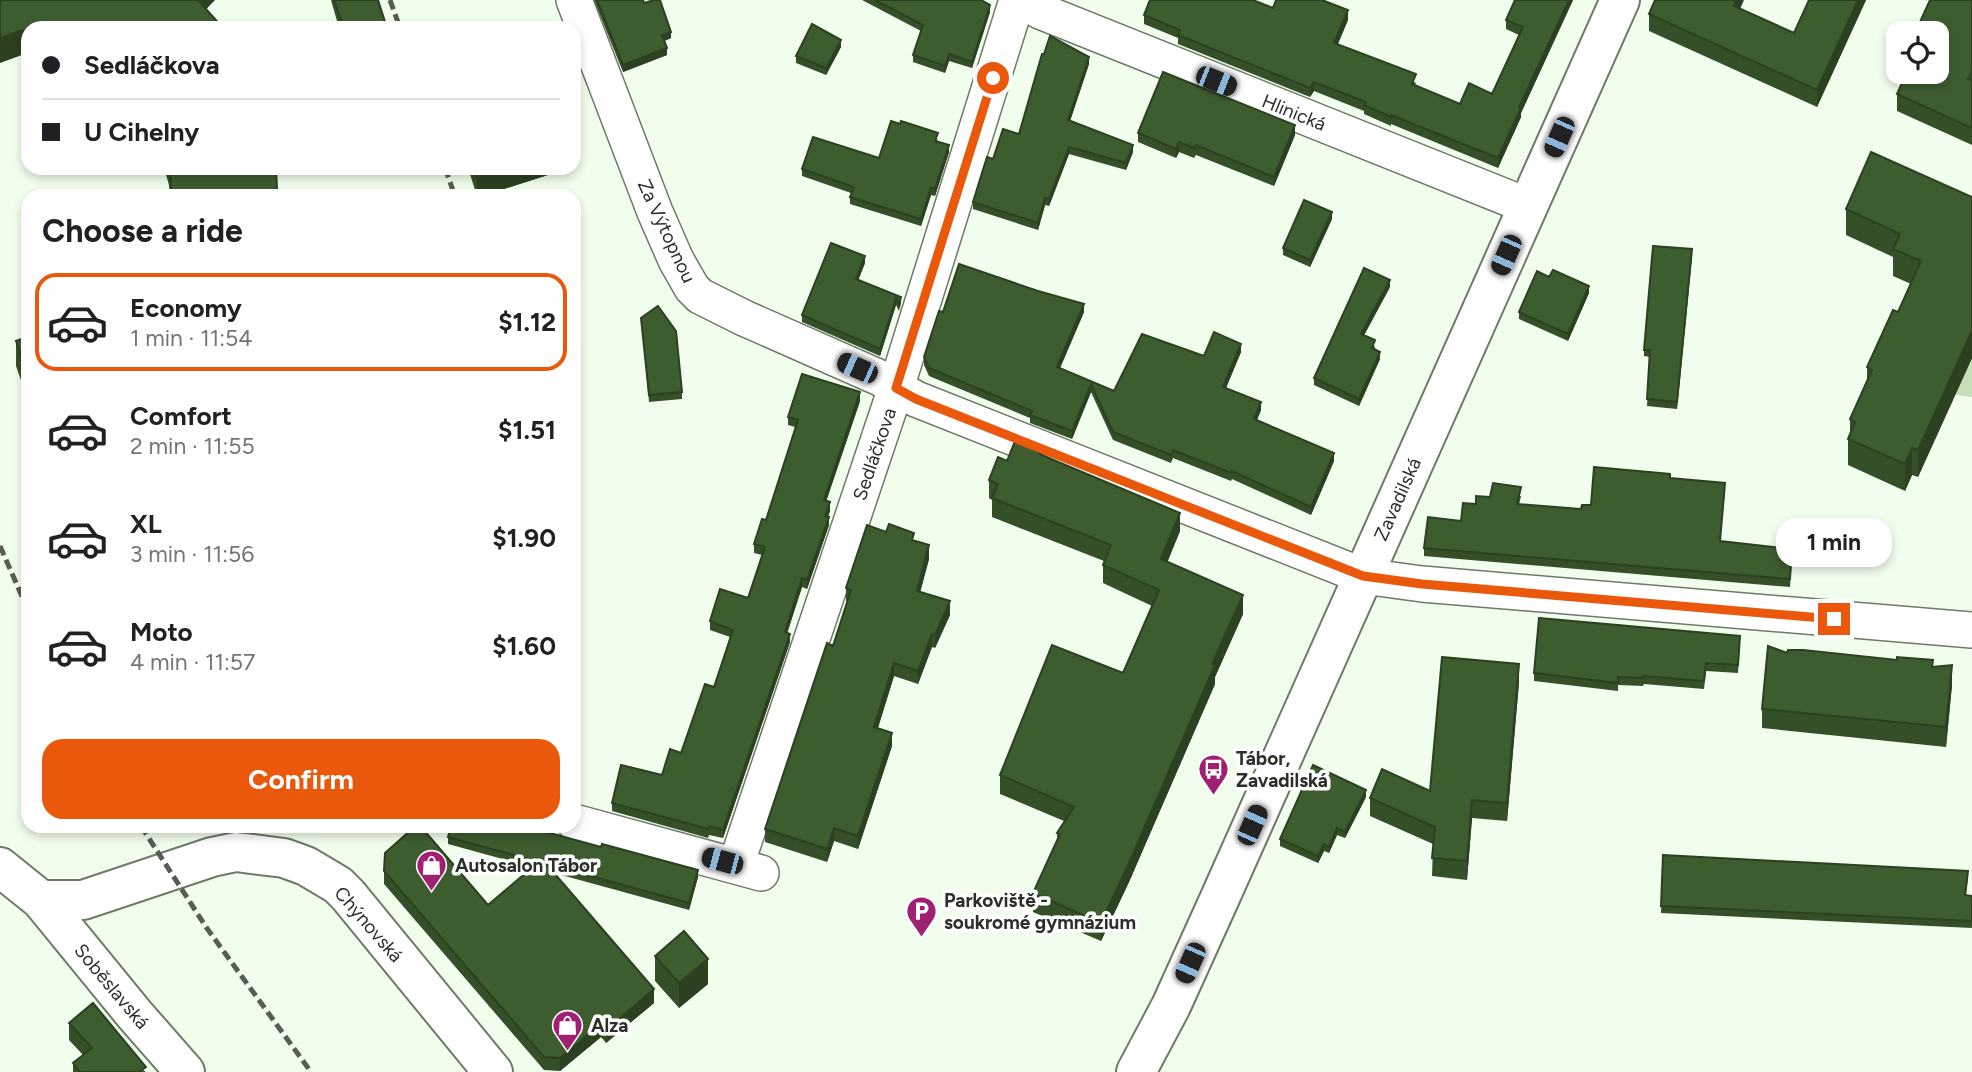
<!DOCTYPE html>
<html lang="en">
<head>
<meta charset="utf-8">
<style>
	body { margin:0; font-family:Figtree,sans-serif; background:#f2f2f2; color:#202124; height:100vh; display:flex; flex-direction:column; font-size:26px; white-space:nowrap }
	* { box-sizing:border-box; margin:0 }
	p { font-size:23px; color:#757577 }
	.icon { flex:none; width:38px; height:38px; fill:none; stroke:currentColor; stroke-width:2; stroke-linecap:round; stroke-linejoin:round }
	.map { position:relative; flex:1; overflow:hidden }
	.panel { position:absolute; left:21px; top:189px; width:560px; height:644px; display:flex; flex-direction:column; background:#fff; border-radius:21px; box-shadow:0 4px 10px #0003 }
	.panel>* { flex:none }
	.guide { position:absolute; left:21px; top:21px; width:560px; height:154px; border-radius:21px; box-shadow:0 4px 10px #0003; display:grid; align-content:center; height:154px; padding:0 21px; background:#fff }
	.tools { position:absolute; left:1886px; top:21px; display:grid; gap:14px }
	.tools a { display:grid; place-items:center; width:63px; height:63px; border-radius:14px; background:#fff; box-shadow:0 4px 10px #0003; font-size:35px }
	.end { position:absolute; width:32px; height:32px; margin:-16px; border:9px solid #ea580c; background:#fff; box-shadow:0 0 0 4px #fff }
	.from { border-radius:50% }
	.bubble { position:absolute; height:49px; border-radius:21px; background:#fff; box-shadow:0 4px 10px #0003; font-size:23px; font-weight:700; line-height:49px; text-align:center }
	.car { position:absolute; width:21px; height:42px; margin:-21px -10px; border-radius:9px; box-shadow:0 0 5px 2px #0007; background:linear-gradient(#222 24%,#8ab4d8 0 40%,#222 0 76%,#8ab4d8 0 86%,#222 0) }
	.guide b { display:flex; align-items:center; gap:24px; height:66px; font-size:26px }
	.guide b+b { border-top:2px solid #e0e0e0 }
	.guide i { width:18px; height:18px; background:#202124 }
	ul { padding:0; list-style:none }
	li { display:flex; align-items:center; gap:21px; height:98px; margin:0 14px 10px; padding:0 7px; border:4px solid transparent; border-radius:21px }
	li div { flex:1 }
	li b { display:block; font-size:26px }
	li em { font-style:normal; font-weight:700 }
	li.active { border-color:#ea580c }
	li>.icon { width:63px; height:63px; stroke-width:1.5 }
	h2 { padding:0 21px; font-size:32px; line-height:84px }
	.primary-button { display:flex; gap:14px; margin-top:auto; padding:14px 21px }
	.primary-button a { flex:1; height:80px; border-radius:21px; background:#ea580c; color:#fff; font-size:28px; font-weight:700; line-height:80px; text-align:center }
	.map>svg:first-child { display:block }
</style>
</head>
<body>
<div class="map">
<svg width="1972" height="1072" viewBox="0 0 1972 1072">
	<rect width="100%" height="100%" fill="#f2feed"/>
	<path fill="#c6dfbb" d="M1972 358V397L1955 395Z"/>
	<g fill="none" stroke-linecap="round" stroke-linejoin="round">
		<defs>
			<path id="minor" d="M574 0 655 212 676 260 692 288 700 296 744 318 880 378 916 399 1363 576 1422 584 1972 630
				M1022 0 1040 11 1528 206
				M574 822 761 873
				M736 865 896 388 1017 0"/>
			<path id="major" d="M0 867 41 900 135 1015 185 1072
				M41 900H83L212 857 236 852 284 858 306 866 338 885 348 895 493 1072
				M1136 1072 1171 1006 1219 900 1620 0"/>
		</defs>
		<use href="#minor" stroke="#6d7a68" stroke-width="38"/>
		<use href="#major" stroke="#6d7a68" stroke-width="42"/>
		<use href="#minor" stroke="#fff" stroke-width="35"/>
		<use href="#major" stroke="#fff" stroke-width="38"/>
		<path stroke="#575d53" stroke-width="5" stroke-dasharray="10 5" stroke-linecap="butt" d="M390 0 400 28
			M445 168 455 196
			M0 546 28 610
			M141 826 206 927 311 1072"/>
	</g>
	<path fill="#355028" d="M0 0 28 28V57L22 55Z
		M331 0H378L387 28H339Z
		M594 0H643L644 3 671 38 664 41 667 55 623 72Z
		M862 0H981L990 12 972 68 949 61 945 73 913 62V55L921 31Z
		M1149 0H1253L1273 8 1348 20 1338 44 1416 83 1415 85 1460 104 1492 94 1519 35 1506 29V20L1573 0 1521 113V117L1498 168 1391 124V126L1364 114V111L1314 91 1310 97 1178 44V38L1144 24V15Z
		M1809 0H1866L1817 107 1649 31V14L1740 9 1794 33Z
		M1972 0V145L1897 111V94Z
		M841 47 826 75 796 63V56Z
		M1089 64 1070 121 1133 152 1126 170 1069 154 1049 206 1045 205 1038 230 973 209V202L993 159Z
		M1138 133 1295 135 1274 186 1196 155 1194 158 1179 152 1176 158 1138 142Z
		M938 139 937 141 949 152 935 196 931 195 921 226 850 204V197L851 193 802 176V169L879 158Z
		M164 168H276L277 196H170L169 185Z
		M468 168H554V173L482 196H477Z
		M1972 197V358L1918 477 1912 475 1905 491 1848 465V439L1850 434V419L1867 381V367L1898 312 1911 284 1893 276V257L1846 235V209Z
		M1332 219 1310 267 1283 255V248Z
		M1692 256 1677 409 1647 406 1650 357 1644 356V350Z
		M865 263 858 280 901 297V304L899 311 896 305 880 356 802 322V315Z
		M1549 277 1589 293 1568 341 1519 319V312Z
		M1390 287 1364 335 1375 347 1374 350 1380 359 1359 406 1314 385V378Z
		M943 312H1084L1060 368 1114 391 1204 356 1241 352 1226 388 1261 410 1257 420 1334 461 1311 515 1232 479 1231 481 1173 458 1171 463 1113 440 1091 392 1072 439 1030 423V418L929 376 924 365V357Z
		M641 318 682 392V399L649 402Z
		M28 337V395H26L16 366V341Z
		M860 401 826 501 830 511 828 517 829 525 807 589 802 587 787 633 790 642 723 838 709 835 708 838 612 811V803L662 775 681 753 714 687 730 637 710 630V621L748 598 762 555 754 553V544L766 520 795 427 788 425V417Z
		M1043 455 1180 531 1167 562 1243 614 1215 677V684L1129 882 1101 941 1033 912V893L1057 841V833L1064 821 1000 794V775L1123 673 1152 606 1103 583V565L1104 561 992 517V500L989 498V480L1007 461Z
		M1670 478 1725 491 1720 542 1792 557 1790 587 1424 556V548L1461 521 1476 504 1490 497 1521 496 1519 505 1581 509Z
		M914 541 929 559 920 592 950 615 935 648 932 647 918 684 894 676 878 728 892 746 858 849 834 841 827 862 765 842V829L833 646 848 602 846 601V588Z
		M1740 644 1738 673 1706 671 1704 689 1644 684 1643 686 1618 685V691L1534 681V673Z
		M1787 653 1933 667 1952 685 1946 747 1762 728V709Z
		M1519 682 1507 821 1472 818 1467 880 1432 876 1433 844 1370 816V798L1430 791Z
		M1366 797 1345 838 1337 835 1329 853 1324 851 1318 863 1280 846V839Z
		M448 837 698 877 689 910 554 873 654 1003 606 1043 601 1037 560 1071 544 1070 384 884V871L488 905 532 867 448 844Z
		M1663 855 1968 878 1966 895 1972 896V928L1661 913Z
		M655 956 708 984 679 1008 655 981Z
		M69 1023 146 1072H73V1063L83 1055 69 1040Z"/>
	<path fill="#2b4121" d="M195 0H215L195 21Z
		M1569 0H1573L1521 113V117L1498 168V158L1519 107Z
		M1736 0H1744L1734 23V6Z
		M1858 0H1866L1817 107V90Z
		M990 5V12L972 68V62Z
		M1348 10V20L1334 52V43Z
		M22 30V55L0 63V38Z
		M671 32V38L662 42V35Z
		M841 40V47L826 75V68Z
		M667 48V55L623 72V65Z
		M949 54V61L945 73V66Z
		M1089 57V64L1068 127V120Z
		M1314 82V91L1310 97V88Z
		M1295 125V135L1274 186V177Z
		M1179 142V152L1176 158V149Z
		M949 145V152L935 196V189Z
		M1133 145V152L1126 170V163Z
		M1069 147V154L1049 206V199Z
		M507 168H554V173L482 196H477V178Z
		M931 188V195L921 226V219Z
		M1045 198V205L1038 230V223Z
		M1332 212V219L1310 267V260Z
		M1692 249V256L1677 409V402Z
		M865 256V263L856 286V279Z
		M1390 280V287L1361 341V334Z
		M1589 286V293L1568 341V334Z
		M896 298V305L880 356V349Z
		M1084 304V312L1057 375V367Z
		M1972 331V358L1918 477V450Z
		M1241 344V352L1223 395V387Z
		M1380 352V359L1359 406V399Z
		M26 370H28V395H26Z
		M1091 384V392L1072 439V431Z
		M860 392V401L824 508V500Z
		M1261 402V410L1254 427V419Z
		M1912 448V475L1905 491V464Z
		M1334 453V461L1311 515V507Z
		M830 502V511L825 524V516Z
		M1180 513V531L1161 578V559Z
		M829 517V525L807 589V580Z
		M929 545V559L917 604V591Z
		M802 578V587L785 640V632Z
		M1243 595V614L1215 677V684L1129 882 1101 941V923Z
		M950 601V615L935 648V635Z
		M790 634V642L723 838V830Z
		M932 634V647L918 684V671Z
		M894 663V676L874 740V727Z
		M1519 664V682L1507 821V803Z
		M1952 665V685L1946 747V727Z
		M892 733V746L858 849V836Z
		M1366 790V797L1345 838V832Z
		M1472 800V818L1467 880V861Z
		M834 828V841L827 862V849Z
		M1337 828V835L1329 853V847Z
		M1324 844V851L1318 863V856Z
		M698 870V877L689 910V903Z
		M708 959V984L679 1008V983Z
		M654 989V1003L606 1043V1030Z
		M601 1024V1037L560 1071V1058Z"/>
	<path fill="#3e5d2f" stroke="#2b4121" stroke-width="2" d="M0 0H198L223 28H28V32L22 30 0 38Z
		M334 0H378L387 28H344Z
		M597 0H643L644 3 654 0H660L671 32 662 35 667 48 623 65Z
		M875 0H981L990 5 972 62 949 54 945 66 913 55 923 25Z
		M1150 0H1253L1273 8 1276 0H1322L1348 10 1334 43 1416 74 1412 84 1460 104 1469 83 1492 94 1523 27 1506 20 1515 0H1569L1519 107 1521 108 1498 158 1391 115V117L1364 105 1366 102 1314 82 1310 88 1178 35 1180 30 1144 15Z
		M1655 0H1736L1734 6 1794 33 1809 0H1858L1817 90 1649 14Z
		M1930 0H1972V71L1968 79 1972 80V128L1897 94 1907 72H1937V33H1915Z
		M812 24 841 40 826 68 796 56Z
		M1050 36 1089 57 1068 120 1133 145 1126 163 1069 147 1049 199 1045 198 1038 223 973 202 987 157 993 159 1003 129 1019 134 1042 54H1044Z
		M1163 72 1295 125 1274 177 1196 145 1194 148 1179 142 1176 149 1138 133Z
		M891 121 900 124 901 121 938 133 935 141 949 145 935 189 931 188 921 219 850 197 854 187 802 169 813 137 879 158Z
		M1871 152 1972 197V331L1918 450 1912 448 1905 464 1848 439 1855 422 1850 419 1872 370 1867 367 1893 310 1898 312 1921 261 1893 249 1900 234 1846 209Z
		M170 168H276L277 189 276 196H171Z
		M474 168H507L477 178Z
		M1304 200 1332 212 1310 260 1283 248Z
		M831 243 865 256 856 279 901 297 899 304 896 298 880 349 802 315Z
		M1653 246 1692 249 1677 402 1647 399 1650 350H1644Z
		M959 264 1038 291 1084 304 1057 367 1114 391 1142 334 1204 356 1214 332 1241 344 1223 387 1261 402 1254 419 1334 453 1311 507 1232 471 1231 473 1173 450 1171 455 1113 432 1091 384 1072 431 1030 415 1032 411 929 368 924 357 939 311 943 312Z
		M1364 268 1390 280 1361 334 1375 340 1372 348 1380 352 1359 399 1314 378Z
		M1553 270 1589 286 1568 334 1519 312 1537 271 1549 277Z
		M658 306 676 331 682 392 649 395 641 318Z
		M28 337V370H26L16 341Z
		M802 374 860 392 824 500 830 502 825 516 829 517 807 580 802 578 785 632 790 634 723 830 709 826 708 829 612 803 621 765 662 775 670 749 681 753 705 684 714 687 733 630 710 621 720 589 748 598 765 547 754 544 762 519 766 520 798 420 788 417Z
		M1015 441 1043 452 1040 454 1056 461 1180 513 1161 559 1243 595 1212 664 1215 665 1129 863 1101 923 1033 893 1060 834 1057 833 1074 807 1000 775 1052 645 1123 673 1159 590 1103 565 1111 545 992 498 998 484 989 480 998 457 1007 461Z
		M1594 467 1670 474V478L1725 483 1720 541 1792 549 1790 579 1424 548 1428 517 1461 521 1463 503 1476 504V496L1490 497 1493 483 1521 487 1517 504 1581 509 1582 505H1591Z
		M889 524 914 533 912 540 929 545 917 591 950 601 935 635 932 634 918 671 894 663 874 727 892 733 858 836 834 828 827 849 765 829 827 643 833 646 851 590 846 588 867 525 886 532Z
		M1539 618 1740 636 1738 665 1706 663 1704 681 1644 676 1643 678 1618 677V683L1534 673Z
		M1768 646 1787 653 1788 650H1803L1897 660V657L1933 660 1932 667 1952 665 1946 727 1762 709Z
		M1442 657 1519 664 1507 803 1472 800 1467 861 1432 858 1435 827 1370 798 1382 769 1430 791Z
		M1313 765 1366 790 1345 832 1337 828 1329 847 1324 844 1318 856 1280 839Z
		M451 826H524L601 847 602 844 698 870 689 903 546 864 542 859 539 862 448 837Z
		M412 829H423L488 905 542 859 654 989 606 1030 601 1024 560 1058 544 1057 384 871 385 853Z
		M1663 855 1968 871 1965 895 1972 896V921L1661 906Z
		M684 931 708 959 679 983 655 956Z
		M93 1003 146 1067 139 1072H80L73 1063 92 1048 69 1023Z"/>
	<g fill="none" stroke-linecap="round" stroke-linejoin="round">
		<path stroke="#ea580c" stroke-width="9" d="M993 78 896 388 916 399 1363 576 1422 584 1834 619"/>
	</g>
	<defs>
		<symbol id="bus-pin" viewBox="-11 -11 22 30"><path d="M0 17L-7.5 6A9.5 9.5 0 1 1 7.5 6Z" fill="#9f2073" stroke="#fff"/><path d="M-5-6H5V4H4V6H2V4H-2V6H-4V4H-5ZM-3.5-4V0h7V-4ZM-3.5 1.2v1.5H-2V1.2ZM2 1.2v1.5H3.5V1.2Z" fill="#fff"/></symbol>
		<symbol id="shop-pin" viewBox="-11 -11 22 30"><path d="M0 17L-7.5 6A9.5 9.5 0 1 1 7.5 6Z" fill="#9f2073" stroke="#fff"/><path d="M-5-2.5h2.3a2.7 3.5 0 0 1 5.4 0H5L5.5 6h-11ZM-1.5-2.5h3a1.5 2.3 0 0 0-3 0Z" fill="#fff"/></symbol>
		<symbol id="parking-pin" viewBox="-11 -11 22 30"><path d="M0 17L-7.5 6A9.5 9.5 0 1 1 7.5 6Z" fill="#9f2073" stroke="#fff"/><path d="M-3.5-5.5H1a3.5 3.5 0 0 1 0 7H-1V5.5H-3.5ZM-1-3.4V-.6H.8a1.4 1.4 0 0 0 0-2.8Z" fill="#fff"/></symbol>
	</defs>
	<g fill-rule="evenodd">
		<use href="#bus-pin" x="1196" y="752" width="35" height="47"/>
		<use href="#shop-pin" x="414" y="848" width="35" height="47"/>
		<use href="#parking-pin" x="904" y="894" width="35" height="47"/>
		<use href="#shop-pin" x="550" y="1008" width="35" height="47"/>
	</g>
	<g text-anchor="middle" stroke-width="7" stroke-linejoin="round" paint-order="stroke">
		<g font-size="19" fill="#2a2f27" stroke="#fff">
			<text transform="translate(1294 112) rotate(22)" y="7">Hlinická</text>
			<text transform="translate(667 231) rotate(65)" y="7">Za Výtopnou</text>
			<text transform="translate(874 454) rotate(-71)" y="7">Sedláčkova</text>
			<text transform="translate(1397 499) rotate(-66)" y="7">Zavadilská</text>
			<text transform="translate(369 924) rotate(49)" y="7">Chýnovská</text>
			<text transform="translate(112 986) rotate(50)" y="7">Soběslavská</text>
		</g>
		<g font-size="19" font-weight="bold" fill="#2a2f27" stroke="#fff" text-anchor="start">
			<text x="1236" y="765">Tábor,<tspan x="1236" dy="22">Zavadilská</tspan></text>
			<text x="455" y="872">Autosalon Tábor</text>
			<text x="944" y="907">Parkoviště -<tspan x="944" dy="22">soukromé gymnázium</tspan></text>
			<text x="591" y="1032">Alza</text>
		</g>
	</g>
</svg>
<div class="tools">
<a><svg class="icon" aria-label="locate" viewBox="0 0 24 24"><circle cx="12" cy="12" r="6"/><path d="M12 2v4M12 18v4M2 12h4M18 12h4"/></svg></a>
</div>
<i class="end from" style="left:993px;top:78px"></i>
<i class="end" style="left:1834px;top:619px"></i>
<div class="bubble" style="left:1776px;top:518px;width:116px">1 min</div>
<i class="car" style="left:1216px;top:81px;rotate:112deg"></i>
<i class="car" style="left:1559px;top:137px;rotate:204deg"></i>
<i class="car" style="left:1506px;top:255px;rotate:204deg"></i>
<i class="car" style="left:857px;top:368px;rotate:294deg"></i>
<i class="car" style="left:1252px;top:825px;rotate:24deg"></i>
<i class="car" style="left:722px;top:861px;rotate:285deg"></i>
<i class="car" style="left:1190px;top:963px;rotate:204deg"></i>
<div class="guide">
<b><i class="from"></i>Sedláčkova</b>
<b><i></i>U Cihelny</b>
</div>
<section class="panel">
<h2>Choose a ride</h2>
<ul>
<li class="active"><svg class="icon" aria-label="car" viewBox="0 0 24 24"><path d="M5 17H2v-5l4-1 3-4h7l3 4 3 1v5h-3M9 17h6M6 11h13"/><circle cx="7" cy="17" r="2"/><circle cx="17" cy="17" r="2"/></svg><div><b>Economy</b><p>1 min · 11:54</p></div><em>$1.12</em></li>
<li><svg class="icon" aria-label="car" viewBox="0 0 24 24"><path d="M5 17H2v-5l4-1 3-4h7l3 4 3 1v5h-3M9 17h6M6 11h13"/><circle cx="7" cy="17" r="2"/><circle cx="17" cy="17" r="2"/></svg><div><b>Comfort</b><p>2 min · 11:55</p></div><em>$1.51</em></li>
<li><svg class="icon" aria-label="car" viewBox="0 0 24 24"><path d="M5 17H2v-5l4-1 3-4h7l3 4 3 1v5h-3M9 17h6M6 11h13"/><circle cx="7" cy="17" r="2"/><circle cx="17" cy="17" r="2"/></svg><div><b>XL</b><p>3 min · 11:56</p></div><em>$1.90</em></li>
<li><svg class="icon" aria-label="car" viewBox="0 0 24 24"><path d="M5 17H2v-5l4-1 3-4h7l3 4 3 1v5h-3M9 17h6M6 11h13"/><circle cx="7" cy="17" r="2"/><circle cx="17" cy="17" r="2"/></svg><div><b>Moto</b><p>4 min · 11:57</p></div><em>$1.60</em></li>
</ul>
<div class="primary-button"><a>Confirm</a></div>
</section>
</div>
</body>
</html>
